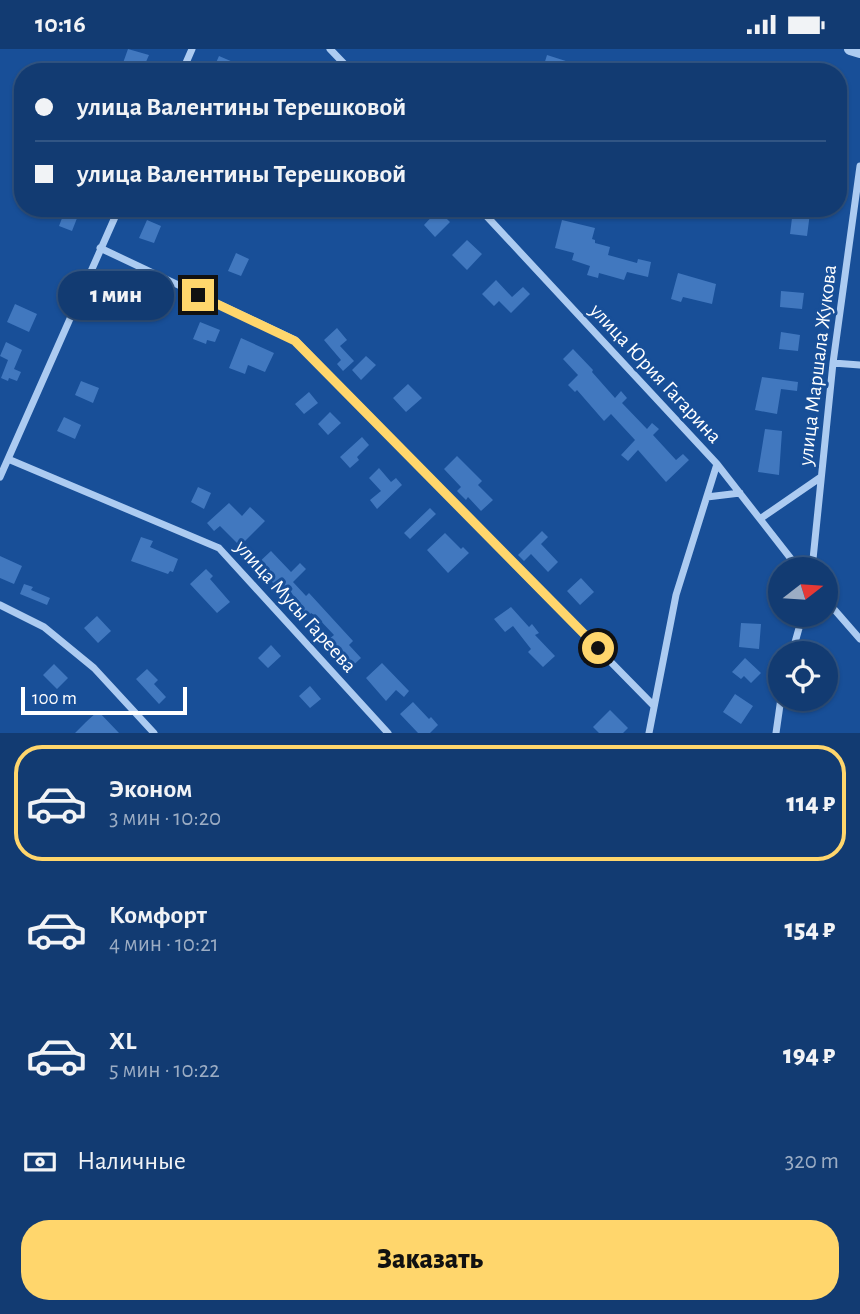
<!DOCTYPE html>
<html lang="ru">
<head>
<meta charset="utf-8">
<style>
	body { margin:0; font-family:"Alegreya Sans",sans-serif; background:#1b4277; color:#f1f3f6; height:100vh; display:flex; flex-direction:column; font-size:26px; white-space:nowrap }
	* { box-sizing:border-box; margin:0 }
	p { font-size:23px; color:#9cadc4 }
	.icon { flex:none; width:38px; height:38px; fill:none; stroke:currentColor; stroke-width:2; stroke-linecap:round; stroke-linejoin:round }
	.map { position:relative; height:684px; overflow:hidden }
	.details { display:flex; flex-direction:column; background:#123b72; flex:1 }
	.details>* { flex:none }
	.hud { position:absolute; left:14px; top:14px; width:833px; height:154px; border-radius:28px; box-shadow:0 2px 5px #0004,0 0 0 2px #315584; display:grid; align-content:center; height:154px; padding:0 21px; background:#123b72 }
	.needle { width:46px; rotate:73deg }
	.fabs { position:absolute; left:768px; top:508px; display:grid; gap:14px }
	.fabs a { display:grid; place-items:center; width:70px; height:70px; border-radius:50%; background:#123b72; box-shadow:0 2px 5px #0004,0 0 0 2px #315584; font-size:35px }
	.scale { position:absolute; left:21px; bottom:18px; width:166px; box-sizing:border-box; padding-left:7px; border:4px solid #fff; border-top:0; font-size:19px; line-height:24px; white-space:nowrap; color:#fff; -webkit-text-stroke:5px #184f98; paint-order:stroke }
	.end { position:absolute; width:32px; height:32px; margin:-16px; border:9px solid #ffd66c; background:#111; box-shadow:0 0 0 4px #111 }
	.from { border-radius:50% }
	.bubble { position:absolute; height:49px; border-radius:24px; background:#123b72; box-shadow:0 2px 5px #0004,0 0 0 2px #315584; font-size:23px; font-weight:800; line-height:49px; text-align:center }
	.hud b { display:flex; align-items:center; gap:24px; height:66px; font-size:26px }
	.hud b+b { border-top:2px solid #315584 }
	.hud i { width:18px; height:18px; background:#f1f3f6 }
	ul { padding:12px 0 0; list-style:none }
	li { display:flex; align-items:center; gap:21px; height:116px; margin:0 14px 10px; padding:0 7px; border:4px solid transparent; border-radius:28px }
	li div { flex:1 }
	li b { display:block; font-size:26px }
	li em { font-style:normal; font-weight:800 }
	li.on { border-color:#ffd66c }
	li>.icon { width:63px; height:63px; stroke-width:1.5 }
	.pay { display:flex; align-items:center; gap:18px; height:77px; padding:0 21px; font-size:26px }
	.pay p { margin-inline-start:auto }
	.primary-button { display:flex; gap:14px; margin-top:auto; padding:14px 21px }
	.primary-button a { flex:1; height:80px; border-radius:28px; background:#ffd66c; color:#111; font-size:28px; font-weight:800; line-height:80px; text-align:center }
	.status { display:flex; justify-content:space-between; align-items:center; height:49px; padding:0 35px; background:#123b72; direction:ltr }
	.status svg { height:19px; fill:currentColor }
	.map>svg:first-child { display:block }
</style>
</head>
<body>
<div class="status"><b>10:16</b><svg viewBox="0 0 49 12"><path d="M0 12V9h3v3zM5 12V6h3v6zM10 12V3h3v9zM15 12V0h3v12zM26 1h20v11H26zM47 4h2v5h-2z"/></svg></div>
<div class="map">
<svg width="860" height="684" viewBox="0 0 860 684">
	<rect width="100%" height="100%" fill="#184f98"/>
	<path fill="#4178bf" d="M128 0 149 6 142 22 123 14Z
		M547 6 594 21V23H557L543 19Z
		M219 7 240 16 236 23H212Z
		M66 159H81L72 182 59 177Z
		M438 161 450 173 435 188 424 176Z
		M793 161 810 164 807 187 790 185Z
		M147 171 161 177 154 194 139 189Z
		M562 171 595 179 592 190 595 191V194L610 198 608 206 637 214 638 210 651 213 648 228 627 223 624 231 599 224 598 229 587 226 590 217 572 211 574 204 555 199Z
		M467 191 482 205 467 221 452 206Z
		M236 204 249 210 241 227 228 222Z
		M678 224 716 235 712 255 683 248 681 253 671 250Z
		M496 231 512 248 523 238 530 245 511 264 499 252 494 257 482 245Z
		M121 237 142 247 132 268 111 259Z
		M781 242 804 244 802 260 780 258Z
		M15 255 37 265 29 283 7 273Z
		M200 273 220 281 215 293 207 291 206 295 193 290Z
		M337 279 347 291 340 297 354 312 343 322 337 315 341 311 324 291Z
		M781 283 800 286 798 302 779 300Z
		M241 289 274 304 265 323 248 316 245 325 229 319Z
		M6 293 22 301 14 320 21 323 17 332 9 329 8 332 1 329 8 311 0 307Z
		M573 300 593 321 592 323 615 349 621 342 627 349 622 354 647 380 652 374 659 380 653 386 676 411 683 405 689 411 666 433 638 401 628 412 621 406 635 391 611 365 604 372 577 341 575 343 568 336 578 326 563 310Z
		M366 307 376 316 361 331 352 321Z
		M762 328 798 333 797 342 781 340 777 365 755 361Z
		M81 332 99 339 93 354 75 346Z
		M408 335 422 349 406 363 393 349Z
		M309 343 318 354 304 365 295 355Z
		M330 363 341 374 328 386 318 375Z
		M64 368 81 376 75 390 57 382Z
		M765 380 782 382 779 426 758 423Z
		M362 388 369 396 357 408 359 411 350 419 340 408Z
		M457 407 482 432 478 436 493 451 481 462 468 448 466 451 457 442 461 438 444 420Z
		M379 419 391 433 396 429 402 436 377 460 370 451 381 442 369 429Z
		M198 438 211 444 204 460 191 453Z
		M229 454 242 467 250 458 265 472 240 497 220 477 214 482 207 474Z
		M430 459 436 465 410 490 404 484Z
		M542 482 548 488 541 495 558 513 548 523 531 505 524 512 518 506Z
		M445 484 461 500 463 498 469 504 448 524 427 501Z
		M141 488 153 492 150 498 178 510 173 523 170 522 168 525 131 512Z
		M271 502 291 523 300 514 306 520 293 533 306 547 309 544 353 592 349 596 361 609 348 621 342 614 346 610 328 591 334 586 316 567 311 564 307 569 294 557 299 552 286 539 278 548 272 542 276 537 256 516Z
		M0 507 22 517 14 535 0 529Z
		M206 520 213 527 210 530 230 553 217 564 190 535Z
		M581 529 594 543 580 556 567 542Z
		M24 535 33 538 31 541 50 549 47 556 20 545Z
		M511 558 529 578 532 575 539 584 535 586 555 607 543 618 528 603 531 600 513 577 505 583 494 570Z
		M97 567 111 582 98 594 84 579Z
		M741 574 761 575 759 600 739 598Z
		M271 596 281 607 268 619 258 609Z
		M745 609 761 624 751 634 744 627 741 630 732 623Z
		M382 614 409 642 404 648 396 641 386 652 366 629Z
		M54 615 68 629 57 640 43 626Z
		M147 620 158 631 154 635 166 648 159 655 136 630Z
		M310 637 321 650 310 659 299 647Z
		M735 645 753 657 741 675 723 663Z
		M413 653 429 670 431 668 438 676 430 684H418L400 665Z
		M610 661 628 679 623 684H599L593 678Z
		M98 662 119 684H75L86 673Z"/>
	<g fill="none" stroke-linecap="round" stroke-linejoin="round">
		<path stroke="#accbf1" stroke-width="7" d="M330 0 352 23
			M182 23 192 0
			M479 159 717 415 799 520
			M100 199 295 291 654 657
			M833 314 860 316
			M8 410 219 499 388 684
			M0 428 119 159
			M707 448 740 444
			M760 470 821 428
			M812 520 833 314 860 117
			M826 551 860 590
			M0 556 44 578 94 619 154 684
			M792 604 803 565
			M649 684 676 546 717 415
			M776 684 781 649"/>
		<path stroke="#accbf1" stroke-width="12" d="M850 0 860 3"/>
	</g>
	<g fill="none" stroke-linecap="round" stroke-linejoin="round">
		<path stroke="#ffd66c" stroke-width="9" d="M198 246 295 292 598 599"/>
	</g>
	<g text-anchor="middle" stroke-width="6" stroke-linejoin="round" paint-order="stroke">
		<g font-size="21" fill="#fff" stroke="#184f98">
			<text transform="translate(817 316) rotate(-83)" y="7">улица Маршала Жукова</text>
			<text transform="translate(656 324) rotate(47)" y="7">улица Юрия Гагарина</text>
			<text transform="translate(296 557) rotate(48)" y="7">улица Мусы Гареева</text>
		</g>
	</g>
</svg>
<div class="fabs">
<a><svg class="needle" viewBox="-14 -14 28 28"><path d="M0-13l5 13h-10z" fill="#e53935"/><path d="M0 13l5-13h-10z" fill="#9cadc4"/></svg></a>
<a><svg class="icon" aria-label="locate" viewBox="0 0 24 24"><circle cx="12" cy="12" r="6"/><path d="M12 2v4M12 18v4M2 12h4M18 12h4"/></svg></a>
</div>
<div class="scale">100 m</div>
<i class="end from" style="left:598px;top:599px"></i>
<i class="end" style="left:198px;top:246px"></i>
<div class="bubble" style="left:58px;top:222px;width:116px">1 мин</div>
<div class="hud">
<b><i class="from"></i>улица Валентины Терешковой</b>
<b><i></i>улица Валентины Терешковой</b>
</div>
</div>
<section class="details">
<ul>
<li class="on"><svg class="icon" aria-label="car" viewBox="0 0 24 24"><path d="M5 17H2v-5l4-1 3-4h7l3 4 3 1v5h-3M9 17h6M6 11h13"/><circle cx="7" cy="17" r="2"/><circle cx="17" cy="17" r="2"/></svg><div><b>Эконом</b><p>3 мин · 10:20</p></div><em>114 ₽</em></li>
<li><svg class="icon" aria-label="car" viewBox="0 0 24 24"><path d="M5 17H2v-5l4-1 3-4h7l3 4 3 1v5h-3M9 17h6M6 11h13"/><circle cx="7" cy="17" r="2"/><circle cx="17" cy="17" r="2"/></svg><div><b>Комфорт</b><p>4 мин · 10:21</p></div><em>154 ₽</em></li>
<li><svg class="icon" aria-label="car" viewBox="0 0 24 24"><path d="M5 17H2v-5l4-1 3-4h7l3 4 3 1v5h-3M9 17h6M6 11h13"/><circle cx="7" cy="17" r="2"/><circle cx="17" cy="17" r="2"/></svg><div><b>XL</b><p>5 мин · 10:22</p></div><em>194 ₽</em></li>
</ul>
<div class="pay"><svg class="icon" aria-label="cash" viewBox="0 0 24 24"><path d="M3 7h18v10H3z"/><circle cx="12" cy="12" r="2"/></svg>Наличные<p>320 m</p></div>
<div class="primary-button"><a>Заказать</a></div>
</section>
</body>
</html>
